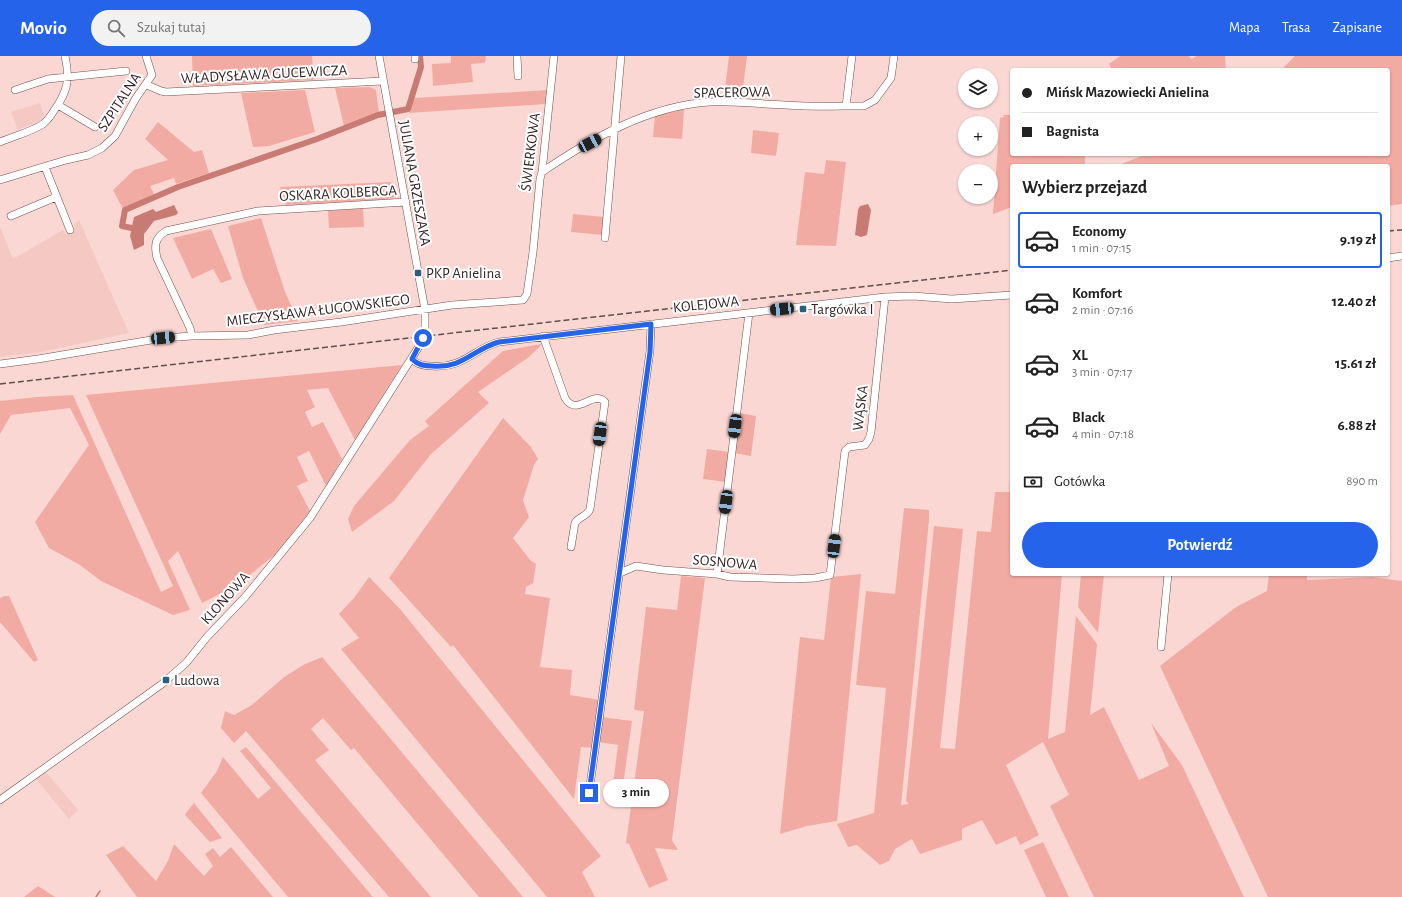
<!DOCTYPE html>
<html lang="pl">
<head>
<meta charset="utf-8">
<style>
	body { margin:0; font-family:"Alegreya Sans",sans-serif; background:#f2f2f2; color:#222; height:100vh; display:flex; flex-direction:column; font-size:15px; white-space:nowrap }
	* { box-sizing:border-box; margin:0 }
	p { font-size:13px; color:#767676 }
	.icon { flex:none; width:22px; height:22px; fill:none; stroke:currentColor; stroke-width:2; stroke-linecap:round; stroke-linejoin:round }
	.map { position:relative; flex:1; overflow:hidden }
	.sheet { position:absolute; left:1010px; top:108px; width:380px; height:412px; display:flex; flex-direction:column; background:#fff; border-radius:4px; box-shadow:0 1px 3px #0004 }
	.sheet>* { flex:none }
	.hud { position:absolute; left:1010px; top:12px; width:380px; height:88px; border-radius:4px; box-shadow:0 1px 3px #0004; display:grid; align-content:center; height:88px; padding:0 12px; background:#fff }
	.buttons { position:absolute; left:958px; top:12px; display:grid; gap:8px }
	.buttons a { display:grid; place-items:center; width:40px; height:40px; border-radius:50%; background:#fff; box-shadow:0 1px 3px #0004; font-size:20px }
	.end { position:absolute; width:18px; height:18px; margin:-9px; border:5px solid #2563eb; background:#fff; box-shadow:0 0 0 2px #fff }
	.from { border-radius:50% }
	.bubble { position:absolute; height:28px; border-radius:14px; background:#fff; box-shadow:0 1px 3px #0004; font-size:13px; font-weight:700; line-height:28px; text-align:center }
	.car { position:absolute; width:12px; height:24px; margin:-12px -6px; border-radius:5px; box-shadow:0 0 3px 1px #0007; background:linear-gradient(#222 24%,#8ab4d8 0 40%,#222 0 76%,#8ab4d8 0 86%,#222 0) }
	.hud b { display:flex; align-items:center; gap:14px; height:38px; font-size:15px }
	.hud b+b { border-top:1px solid #e0e0e0 }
	.hud i { width:10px; height:10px; background:#222 }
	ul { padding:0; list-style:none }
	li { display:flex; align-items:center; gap:12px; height:56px; margin:0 8px 6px; padding:0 4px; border:2px solid transparent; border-radius:4px }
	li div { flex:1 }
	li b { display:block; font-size:15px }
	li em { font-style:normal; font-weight:700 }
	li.active { border-color:#2563eb }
	li>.icon { width:36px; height:36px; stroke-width:1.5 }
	h2 { padding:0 12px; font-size:18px; line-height:48px }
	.pay { display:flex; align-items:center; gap:10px; height:44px; padding:0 12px; font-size:15px }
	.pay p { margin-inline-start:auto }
	.action { display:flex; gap:8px; margin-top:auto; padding:8px 12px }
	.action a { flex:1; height:46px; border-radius:24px; background:#2563eb; color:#fff; font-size:16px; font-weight:700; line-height:46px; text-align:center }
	header { display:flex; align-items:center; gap:24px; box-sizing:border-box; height:56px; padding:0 20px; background:#2563eb; color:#fff }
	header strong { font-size:19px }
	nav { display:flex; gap:22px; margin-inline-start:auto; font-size:14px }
	.search { width:280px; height:36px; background:#f2f2f2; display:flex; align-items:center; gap:10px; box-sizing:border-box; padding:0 14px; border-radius:22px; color:#767676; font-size:15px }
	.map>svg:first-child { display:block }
</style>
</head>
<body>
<header>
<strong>Movio</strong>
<div class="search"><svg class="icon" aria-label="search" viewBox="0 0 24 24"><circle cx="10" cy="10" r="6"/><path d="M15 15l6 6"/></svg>Szukaj tutaj</div>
<nav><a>Mapa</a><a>Trasa</a><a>Zapisane</a></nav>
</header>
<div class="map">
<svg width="1402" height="841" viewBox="0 0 1402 841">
	<rect width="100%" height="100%" fill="#fbd7d3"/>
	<path fill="#f4c9c3" d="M40 47 44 60 38 65 18 74 11 56Z
		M79 164 129 277 41 296 0 301V171L13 203 63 174 66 178 74 174 75 171 74 168Z
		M46 716 78 754 69 763 36 723Z"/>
	<path fill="#f2aba3" d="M192 0H312L314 24 193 30Z
		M451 0H486L485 7 471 8 473 26 433 30 432 8 451 7Z
		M729 0H747L742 40H724Z
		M1120 0H1189L1191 3 1197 0H1225L1226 14H1112L1109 8Z
		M1295 0H1402V148L1388 150V110H1116L1147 98H1388V14H1281Z
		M370 31 376 34 379 57 344 70 335 32Z
		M305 34 315 76 269 90 253 91 241 37Z
		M548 34 546 48 409 57 414 42Z
		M684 53 682 83 653 81 655 60Z
		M1003 59H1012V98H1085V110H1012V151L993 158 1000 62 1004 61Z
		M158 66 194 96 202 94 209 117 176 128 174 122 150 130 154 138 123 153 113 134 134 114 168 104 145 83Z
		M753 74 779 77 776 100 751 97Z
		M826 104 846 106 836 190 796 189 805 116 824 118Z
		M391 126 394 141 391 143 286 149 280 131Z
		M363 152 364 171 329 172 328 155Z
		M573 158 604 161 603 179 571 176Z
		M261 162 285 236 298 265 264 269 243 222 228 170Z
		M211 173 232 223 221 227 213 213 192 223 173 182Z
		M542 288 529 301 478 336 489 347 431 398 394 445 352 476 348 463 354 450 410 384 429 370 425 365 503 295Z
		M402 309 355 384 328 332 307 334 315 351 305 356 312 371 323 366 342 403 326 430 309 395 297 401 308 425 297 430 310 455 277 497 236 530 202 547 178 495 168 505 190 554 173 559 101 525 80 509 49 492 35 466 89 389 70 352 11 359 0 378V345L37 341 73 339 161 536 173 530 86 339Z
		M739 357 756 360 751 400 734 397Z
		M503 362 531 391 538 403 534 409 523 444 529 461 513 482 530 504 536 508 533 527 526 531 525 538 550 542 540 611 572 614 570 639 600 644 594 692 581 691 574 743 453 589 451 591 389 522Z
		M707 393 729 396 726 426 703 423Z
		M1012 404V518H1062L1048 683 1065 676 1076 560 1097 588 1090 659 1104 651 1139 724 1169 710 1151 667 1182 709 1244 841H1094L1050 750 1069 739 1043 686 1006 709 1039 779 1020 789 1016 780 996 789 982 764 962 773V784L920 798 912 783 895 793 889 805 880 809 857 789 848 791 837 768 874 757 886 632 856 629 866 535 895 538 904 452 929 454V464L901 749 909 748 906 745 934 470 963 473 940 692 955 693 977 475 991 476 995 436H1009Z
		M861 518 837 765 807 770 780 778 800 581 824 584 831 521Z
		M1081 518H1104L1098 577 1078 551Z
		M1269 518H1307V524L1372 521 1402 525V841H1268L1160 610 1236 551 1267 535Z
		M681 520 705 522 672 784 678 794 655 792 668 824 649 832 629 788 626 787 644 655 634 654 646 551 677 554Z
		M369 521 400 553 601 800 582 816 595 841H547L341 593 359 582 339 558 354 542Z
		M4 540H9L38 604 34 606 0 566V542Z
		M322 601 523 841H479L354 692 351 694 323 662 311 673 329 694 315 704 431 841H389L246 675 234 687 221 672 225 655 234 659 252 649 283 622 303 609Z
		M602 661 632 665 622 737 612 736 618 689 598 686Z
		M246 691 373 841H288L201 737 217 715 223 701 258 743 271 732 240 695Z
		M194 747 222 782 210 786 186 760 185 758Z
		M1043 786 1069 841H1046L1024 794Z
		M174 788 204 820 213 810 205 798 213 792 220 801 231 791 273 841H137L106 799 123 790 156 825 168 805Z
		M38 830 55 841H24Z"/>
	<path fill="#c87b73" d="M868 148 871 154 867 179 861 181 855 179 858 154 860 150Z
		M174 149 178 157 176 159 154 165 144 178V189L134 194 130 180 134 161 153 153 156 156Z"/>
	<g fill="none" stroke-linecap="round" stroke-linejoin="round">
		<path stroke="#c87b73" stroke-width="1.5" d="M96 841 100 835"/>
		<path stroke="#c87b73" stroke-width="6" d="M132 172 122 170 125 154 178 131 317 83 378 59 408 53 421 11 420 0"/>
		<defs>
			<path id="street" d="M415 0V3
				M517 0 518 20
				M147 29 161 35 166 36 383 25
				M15 34 48 23 126 15
				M58 49 95 71
				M846 50 852 0
				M0 86C14 80 31 76 43 68 48 64 52 58 55 53 68 35 70 22 65 0
				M45 111 70 174
				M542 116C592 82 649 50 709 46 735 45 760 48 785 49 812 51 838 50 864 50L875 44 891 22 894 0
				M0 124 66 104 88 99 102 92 115 80 136 42 152 19 146 0
				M11 160 56 141
				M605 182 621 0
				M1388 202 1402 200
				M192 280 190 272 157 202C154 189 155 182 166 175L258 155 406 146
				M543 280 565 342C577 362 593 333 605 346L590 453C587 461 579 460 575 467L571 491
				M412 303C417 309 424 310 432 310 463 313 473 293 499 286L885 241 913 240 952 243 1012 239
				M0 308 38 303 163 282 192 280 248 279 274 274 341 266 452 249 523 244 527 238 533 196 540 123 542 116 554 0
				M620 517 636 510 663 514 717 518 730 521 793 523 815 522 830 519 845 395 849 391 865 389 869 383 871 376 885 241
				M717 518 749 257
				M1161 591 1168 518
				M589 737 650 295 651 268
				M0 744 162 628 186 607 207 581 246 540 310 462 418 292 425 275V254L379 0"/>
		</defs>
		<use href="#street" stroke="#6f514e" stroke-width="8"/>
		<use href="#street" stroke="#fff" stroke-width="7"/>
		<path stroke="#614f4d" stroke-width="1.5" stroke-dasharray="6 3" stroke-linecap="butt" d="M1388 175 1402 174
			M0 328 1012 214"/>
	</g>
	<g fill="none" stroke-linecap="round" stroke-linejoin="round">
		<path stroke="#2563eb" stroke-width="5" d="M423 282 412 303C418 309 424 310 432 310 463 313 473 293 499 286L651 268 650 296 589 737"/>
	</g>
	<g fill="#2b607c" stroke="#fff" stroke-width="1.5">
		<rect x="414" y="213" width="8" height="8" rx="2"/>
		<rect x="799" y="249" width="8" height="8" rx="2"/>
		<rect x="162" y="620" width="8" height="8" rx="2"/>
	</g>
	<g text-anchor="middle" stroke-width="4" stroke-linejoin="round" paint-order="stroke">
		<g font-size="15" fill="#332625" stroke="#fff">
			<text transform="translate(264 18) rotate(-3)" y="5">WŁADYSŁAWA GUCEWICZA</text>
			<text transform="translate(732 36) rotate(-1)" y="5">SPACEROWA</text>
			<text transform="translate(119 46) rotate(-57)" y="5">SZPITALNA</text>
			<text transform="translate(530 96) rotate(-83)" y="5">ŚWIERKOWA</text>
			<text transform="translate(415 127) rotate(80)" y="5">JULIANA GRZESZAKA</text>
			<text transform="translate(338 137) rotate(-3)" y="5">OSKARA KOLBERGA</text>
			<text transform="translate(706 248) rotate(-6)" y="5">KOLEJOWA</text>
			<text transform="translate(318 254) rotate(-7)" y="5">MIECZYSŁAWA ŁUGOWSKIEGO</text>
			<text transform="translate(860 352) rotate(-83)" y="5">WĄSKA</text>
			<text transform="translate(725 506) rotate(5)" y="5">SOSNOWA</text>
			<text transform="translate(225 542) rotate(-48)" y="5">KLONOWA</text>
		</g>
		<g font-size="15" fill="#332625" stroke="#fff" text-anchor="start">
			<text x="426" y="222">PKP Anielina</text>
			<text x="811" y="258">Targówka I</text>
			<text x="174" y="629">Ludowa</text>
		</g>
	</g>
</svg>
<div class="buttons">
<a><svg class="icon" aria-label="layers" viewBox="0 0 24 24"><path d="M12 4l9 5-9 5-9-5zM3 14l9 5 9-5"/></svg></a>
<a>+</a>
<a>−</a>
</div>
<i class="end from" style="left:423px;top:282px"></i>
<i class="end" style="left:589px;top:737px"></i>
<div class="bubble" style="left:603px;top:723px;width:66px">3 min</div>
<i class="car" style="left:590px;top:87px;rotate:62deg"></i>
<i class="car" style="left:782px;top:253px;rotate:264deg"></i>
<i class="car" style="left:163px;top:282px;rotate:85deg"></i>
<i class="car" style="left:735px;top:370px;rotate:187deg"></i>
<i class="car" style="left:600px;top:378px;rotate:188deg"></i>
<i class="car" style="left:726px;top:446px;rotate:188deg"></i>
<i class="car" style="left:834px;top:490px;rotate:7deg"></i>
<div class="hud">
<b><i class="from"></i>Mińsk Mazowiecki Anielina</b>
<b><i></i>Bagnista</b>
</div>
<section class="sheet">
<h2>Wybierz przejazd</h2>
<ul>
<li class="active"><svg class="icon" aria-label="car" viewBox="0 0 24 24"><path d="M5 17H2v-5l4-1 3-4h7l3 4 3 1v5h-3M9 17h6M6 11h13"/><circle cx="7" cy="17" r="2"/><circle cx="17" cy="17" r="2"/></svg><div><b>Economy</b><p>1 min · 07:15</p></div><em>9.19 zł</em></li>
<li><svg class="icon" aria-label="car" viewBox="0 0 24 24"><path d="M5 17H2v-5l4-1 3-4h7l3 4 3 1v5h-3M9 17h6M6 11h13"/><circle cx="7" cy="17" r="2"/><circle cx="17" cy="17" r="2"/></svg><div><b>Komfort</b><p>2 min · 07:16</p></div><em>12.40 zł</em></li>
<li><svg class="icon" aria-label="car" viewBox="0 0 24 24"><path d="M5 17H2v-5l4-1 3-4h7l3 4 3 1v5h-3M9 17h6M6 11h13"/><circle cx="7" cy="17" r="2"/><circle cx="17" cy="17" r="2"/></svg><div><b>XL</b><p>3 min · 07:17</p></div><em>15.61 zł</em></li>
<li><svg class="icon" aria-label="car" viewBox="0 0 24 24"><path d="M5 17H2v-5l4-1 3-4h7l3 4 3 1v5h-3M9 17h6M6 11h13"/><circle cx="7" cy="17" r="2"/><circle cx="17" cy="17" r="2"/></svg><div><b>Black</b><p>4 min · 07:18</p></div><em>6.88 zł</em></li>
</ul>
<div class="pay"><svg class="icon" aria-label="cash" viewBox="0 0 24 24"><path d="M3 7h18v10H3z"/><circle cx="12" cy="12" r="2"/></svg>Gotówka<p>890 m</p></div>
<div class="action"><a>Potwierdź</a></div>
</section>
</div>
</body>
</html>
